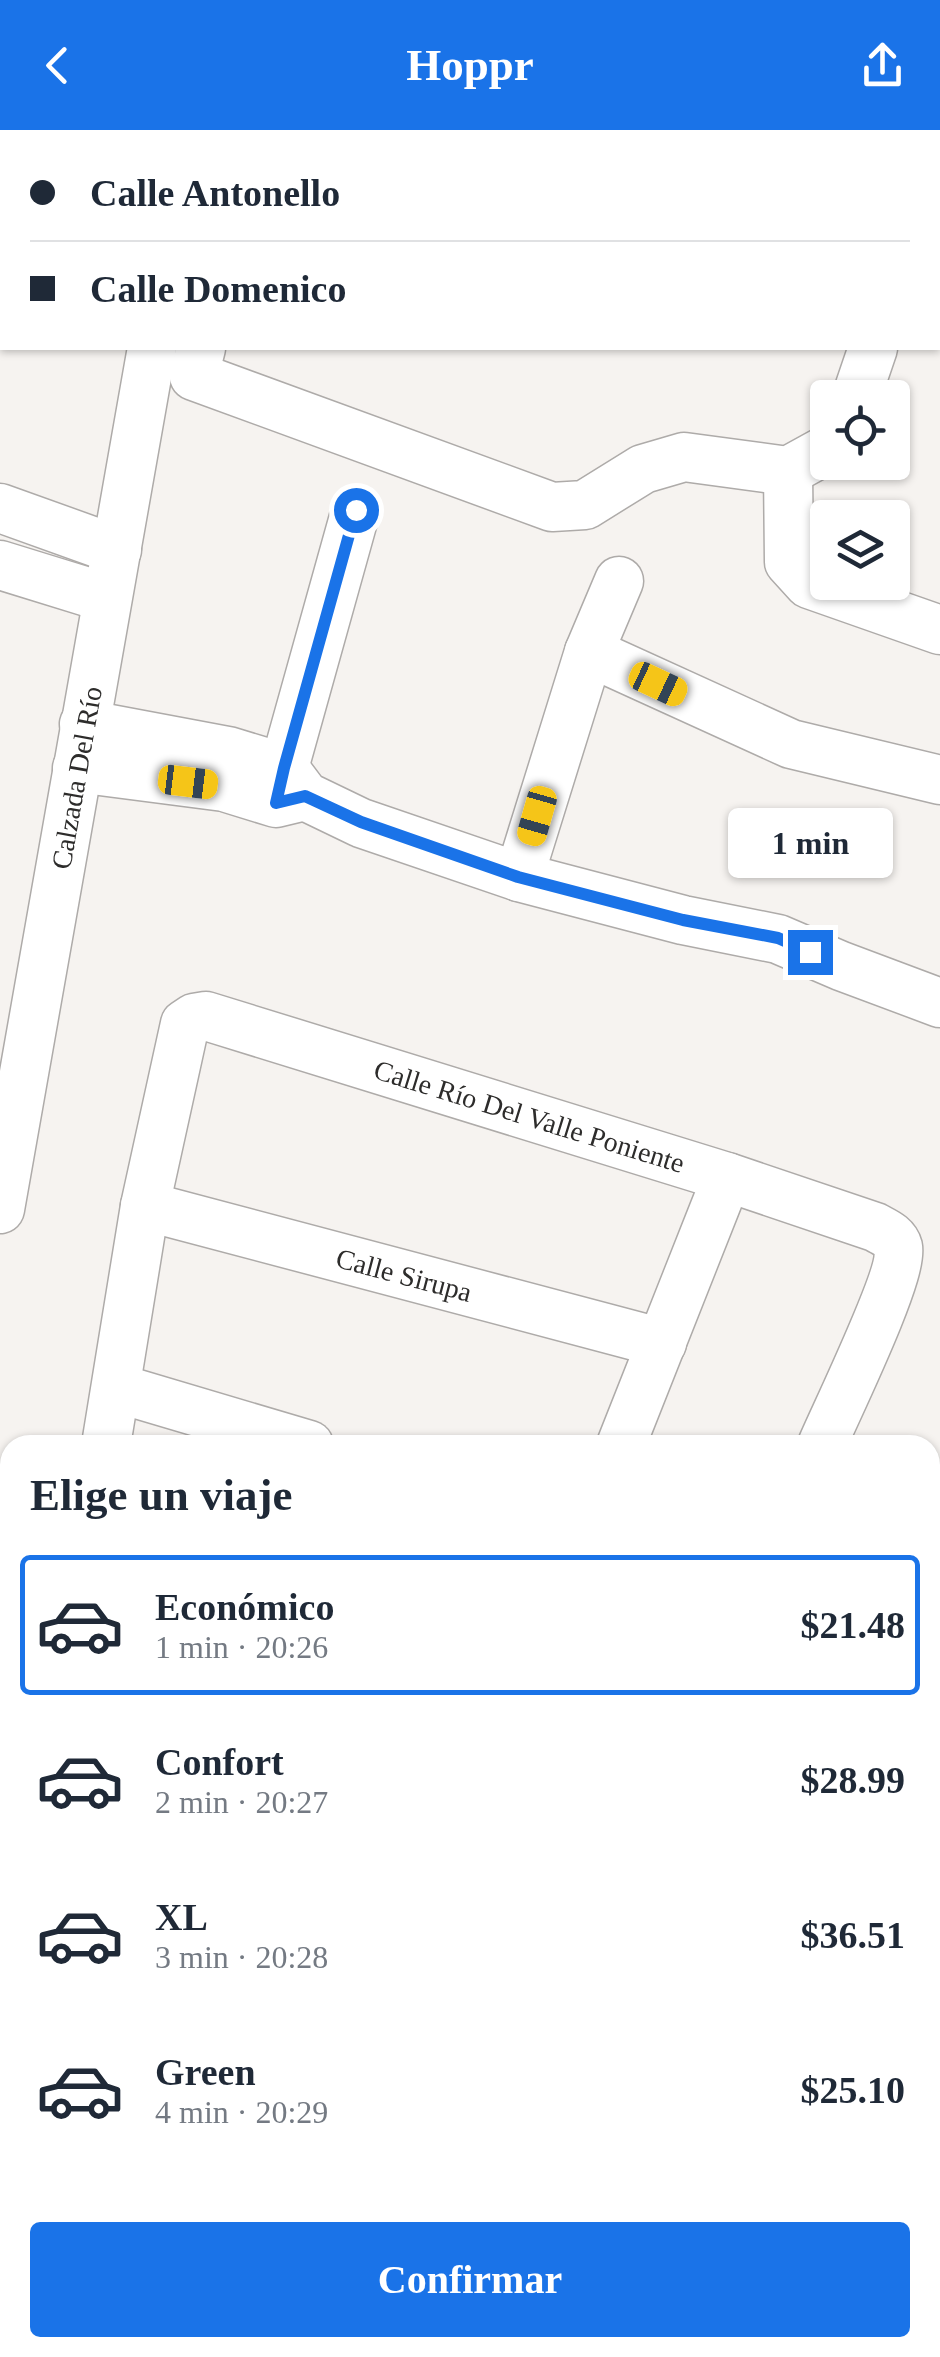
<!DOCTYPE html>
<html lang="es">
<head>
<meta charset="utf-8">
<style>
	body { margin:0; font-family:Georgia,serif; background:#f6f6f7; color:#1f2937; height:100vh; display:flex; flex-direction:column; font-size:38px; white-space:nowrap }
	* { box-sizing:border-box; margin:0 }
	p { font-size:32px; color:#747a83 }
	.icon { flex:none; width:55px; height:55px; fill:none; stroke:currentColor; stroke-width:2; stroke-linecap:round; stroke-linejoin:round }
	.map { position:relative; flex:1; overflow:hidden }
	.drawer { position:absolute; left:0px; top:1305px; width:940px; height:922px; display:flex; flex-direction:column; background:#fff; border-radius:30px 30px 0 0; box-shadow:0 2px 8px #0004 }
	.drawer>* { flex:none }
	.top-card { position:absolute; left:0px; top:0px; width:940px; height:220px; box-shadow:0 2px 8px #0004; display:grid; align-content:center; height:220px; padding:0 30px; background:#fff }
	.controls { position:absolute; left:810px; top:250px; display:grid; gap:20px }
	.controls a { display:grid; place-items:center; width:100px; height:100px; border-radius:10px; background:#fff; box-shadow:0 2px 8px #0004; font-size:50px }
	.end { position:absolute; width:45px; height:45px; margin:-22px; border:12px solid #1a73e8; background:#fff; box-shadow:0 0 0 5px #fff }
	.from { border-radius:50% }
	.bubble { position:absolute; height:70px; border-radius:10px; background:#fff; box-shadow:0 2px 8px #0004; font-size:32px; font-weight:700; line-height:70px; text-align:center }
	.car { position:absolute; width:30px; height:60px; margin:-30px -15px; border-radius:12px; box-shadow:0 0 8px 2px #0007; background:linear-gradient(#f5c518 24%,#345 0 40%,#f5c518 0 76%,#345 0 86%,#f5c518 0) }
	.top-card b { display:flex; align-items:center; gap:35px; height:95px; font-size:38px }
	.top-card b+b { border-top:2px solid #e0e1e3 }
	.top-card i { width:25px; height:25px; background:#1f2937 }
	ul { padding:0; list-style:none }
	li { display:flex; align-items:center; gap:30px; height:140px; margin:0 20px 15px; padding:0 10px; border:5px solid transparent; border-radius:10px }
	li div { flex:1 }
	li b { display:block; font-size:38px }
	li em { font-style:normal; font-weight:700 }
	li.current { border-color:#1a73e8 }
	li>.icon { width:90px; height:90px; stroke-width:1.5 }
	h2 { padding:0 30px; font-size:45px; line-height:120px }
	.action { display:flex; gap:20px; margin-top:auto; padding:20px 30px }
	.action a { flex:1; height:115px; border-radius:10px; background:#1a73e8; color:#fff; font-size:40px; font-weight:700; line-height:115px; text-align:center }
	header { display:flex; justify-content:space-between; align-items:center; height:130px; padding:0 30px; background:#1a73e8; color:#fff; font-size:45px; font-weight:700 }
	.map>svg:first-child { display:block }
</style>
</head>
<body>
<header><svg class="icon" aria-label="back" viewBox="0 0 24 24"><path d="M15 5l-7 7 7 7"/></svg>Hoppr<svg class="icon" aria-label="share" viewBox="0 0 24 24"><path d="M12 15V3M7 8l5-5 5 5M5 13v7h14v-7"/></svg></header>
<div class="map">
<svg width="940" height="2227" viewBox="0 0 940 2227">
	<rect width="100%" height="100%" fill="#f6f3f0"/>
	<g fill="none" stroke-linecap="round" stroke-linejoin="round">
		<defs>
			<g id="minor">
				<path d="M188 2 189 0"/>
				<path d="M250 2V0"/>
				<path d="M201 218 194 246 552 377 585 375 643 339 684 327 788 341 828 319"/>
				<path d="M856 268 873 218"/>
				<path d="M788 341 789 432 809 454 940 500"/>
				<path d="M0 378 117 420"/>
				<path d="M0 435 107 468"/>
				<path d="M589 522 791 614 940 650"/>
				<path d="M84 594 228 621 284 638 305 666 361 693 519 747 683 790 778 809 841 836 940 873"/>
				<path d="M77 638 224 657 276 673 305 666"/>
				<path d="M277 669 284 638 356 380"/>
				<path d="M519 747 589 522 619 451"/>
				<path id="s1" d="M145 1076 662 1213"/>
				<path id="s2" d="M0 1079 152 218"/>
				<path d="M117 1258 309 1315"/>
				<path id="s3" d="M106 1315 145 1076 185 894 194 888 206 886 727 1047 875 1097C884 1102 895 1106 898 1117 904 1144 836 1282 822 1315"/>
				<path d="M621 1315 727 1047"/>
				<path d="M0 1461 10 1463"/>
				<path d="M0 1497 10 1499"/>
				<path d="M0 1730 10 1670"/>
				<path d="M0 1771 10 1774"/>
				<path d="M0 2031 10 2034"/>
			</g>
			<path id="highway" d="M930 1620 940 1600
				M930 1820 940 1800
				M626 2227 631 2218
				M722 2227 727 2218"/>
		</defs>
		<use href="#minor" stroke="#aeaba9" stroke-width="51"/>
		<use href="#highway" stroke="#d1d1d0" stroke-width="59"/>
		<path stroke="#9b9997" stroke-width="6" stroke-dasharray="10 5" stroke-linecap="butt" d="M930 2128 940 2108
			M881 2227 885 2218"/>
		<use href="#minor" stroke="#fff" stroke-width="48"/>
		<use href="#highway" stroke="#fbc8a0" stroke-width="55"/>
	</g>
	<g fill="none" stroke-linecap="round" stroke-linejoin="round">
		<path stroke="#1a73e8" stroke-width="12" d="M356 380 284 638 276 673 305 666 361 692 518 747 683 790 778 808 810 822"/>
	</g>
	<g text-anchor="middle" stroke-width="9" stroke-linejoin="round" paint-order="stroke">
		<g font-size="28" fill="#2d2c2b" stroke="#f6f3f0">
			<text dy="10" stroke="none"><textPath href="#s2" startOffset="438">Calzada Del Río</textPath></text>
			<text dy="10" stroke="none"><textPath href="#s3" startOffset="790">Calle Río Del Valle Poniente</textPath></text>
			<text dy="10" stroke="none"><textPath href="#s1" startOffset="268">Calle Sirupa</textPath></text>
		</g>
	</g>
</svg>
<div class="controls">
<a><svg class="icon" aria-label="locate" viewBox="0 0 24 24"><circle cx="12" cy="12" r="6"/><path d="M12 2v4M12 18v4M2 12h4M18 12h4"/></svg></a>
<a><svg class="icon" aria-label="layers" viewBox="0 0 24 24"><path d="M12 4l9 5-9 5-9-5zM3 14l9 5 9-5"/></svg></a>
</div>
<i class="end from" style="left:356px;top:380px"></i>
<i class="end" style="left:810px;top:822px"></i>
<div class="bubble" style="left:728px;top:678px;width:165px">1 min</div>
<i class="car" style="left:658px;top:554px;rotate:115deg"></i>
<i class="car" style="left:188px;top:652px;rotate:97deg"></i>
<i class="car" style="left:537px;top:686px;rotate:196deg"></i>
<div class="top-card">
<b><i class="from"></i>Calle Antonello</b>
<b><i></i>Calle Domenico</b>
</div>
<section class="drawer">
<h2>Elige un viaje</h2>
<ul>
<li class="current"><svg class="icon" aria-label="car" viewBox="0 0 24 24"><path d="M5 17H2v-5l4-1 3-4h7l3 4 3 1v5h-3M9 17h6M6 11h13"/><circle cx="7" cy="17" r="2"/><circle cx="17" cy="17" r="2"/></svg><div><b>Económico</b><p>1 min · 20:26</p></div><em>$21.48</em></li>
<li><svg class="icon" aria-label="car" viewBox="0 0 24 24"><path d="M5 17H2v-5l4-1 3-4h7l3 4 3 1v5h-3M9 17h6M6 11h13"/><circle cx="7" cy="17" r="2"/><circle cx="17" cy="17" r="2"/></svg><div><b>Confort</b><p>2 min · 20:27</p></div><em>$28.99</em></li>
<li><svg class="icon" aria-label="car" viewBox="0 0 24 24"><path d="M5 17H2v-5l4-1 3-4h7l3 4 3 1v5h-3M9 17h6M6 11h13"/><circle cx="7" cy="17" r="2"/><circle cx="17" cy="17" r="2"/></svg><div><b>XL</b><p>3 min · 20:28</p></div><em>$36.51</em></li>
<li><svg class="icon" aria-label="car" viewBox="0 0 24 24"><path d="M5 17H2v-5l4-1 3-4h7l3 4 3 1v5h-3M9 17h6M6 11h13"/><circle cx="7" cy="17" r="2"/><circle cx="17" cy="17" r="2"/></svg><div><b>Green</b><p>4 min · 20:29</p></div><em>$25.10</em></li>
</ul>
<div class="action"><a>Confirmar</a></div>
</section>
</div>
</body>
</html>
